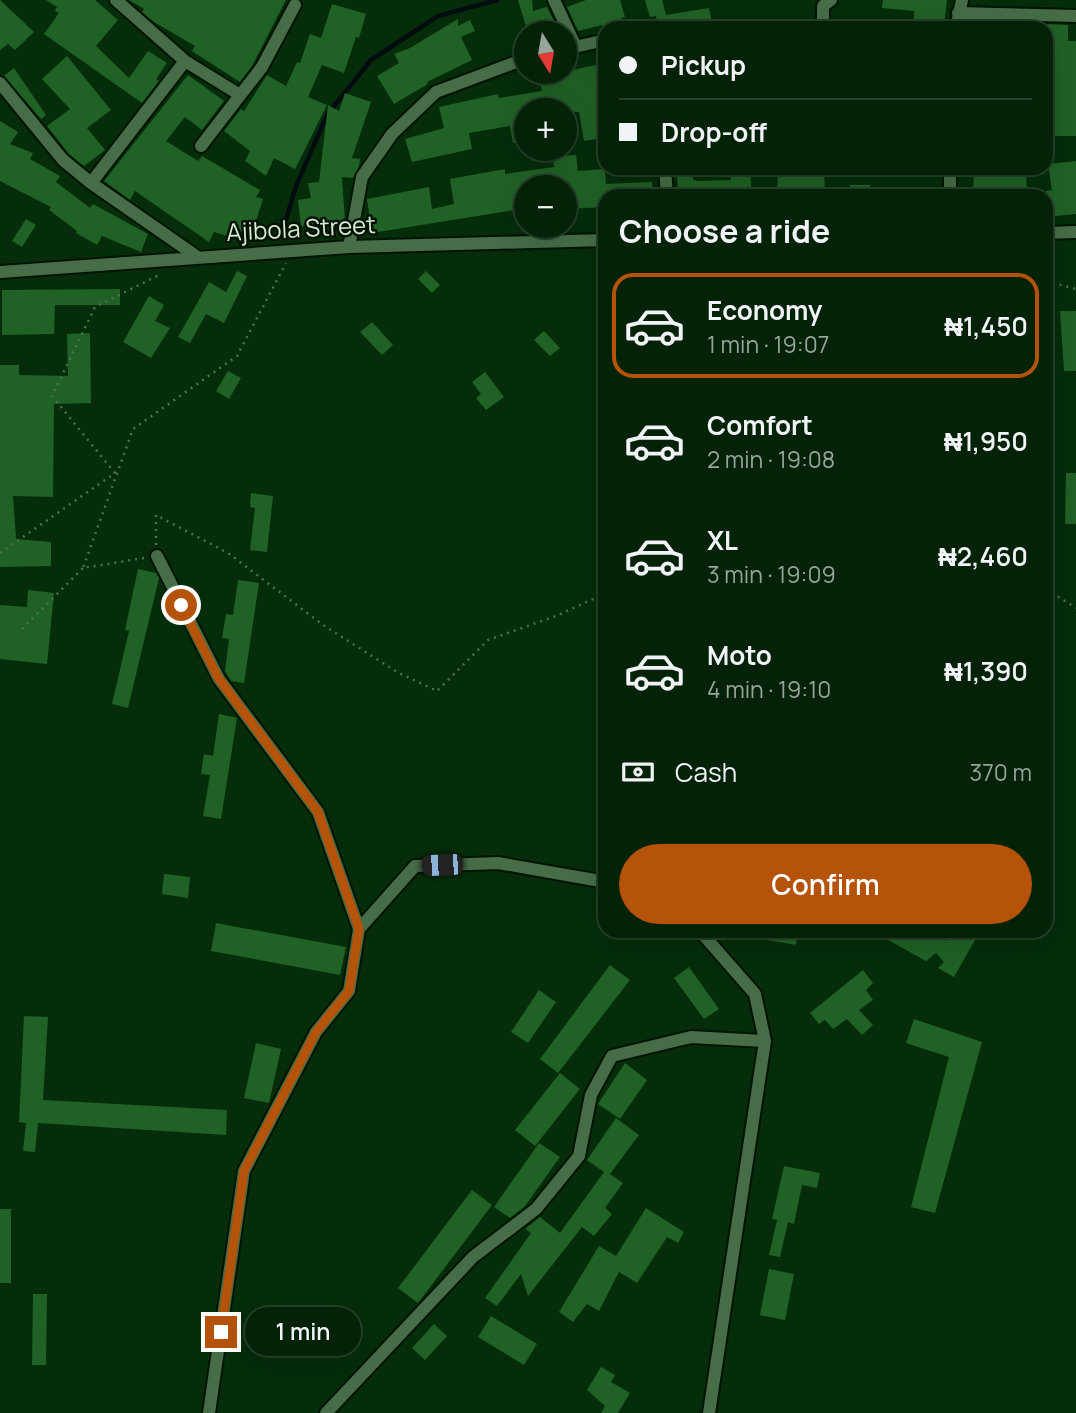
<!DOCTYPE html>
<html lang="en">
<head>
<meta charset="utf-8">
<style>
	body { margin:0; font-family:Manrope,sans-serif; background:#0d2a12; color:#f1f3f6; height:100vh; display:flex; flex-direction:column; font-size:26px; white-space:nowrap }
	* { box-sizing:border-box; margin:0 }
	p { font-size:23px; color:#97a49c }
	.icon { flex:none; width:38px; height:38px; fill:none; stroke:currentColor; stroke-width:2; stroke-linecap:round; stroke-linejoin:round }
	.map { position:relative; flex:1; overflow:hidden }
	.sheet { position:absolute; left:598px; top:189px; width:455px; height:749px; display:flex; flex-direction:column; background:#042208; border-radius:21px; box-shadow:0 7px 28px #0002,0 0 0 2px #253f29 }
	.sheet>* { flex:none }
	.guide { position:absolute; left:598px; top:21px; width:455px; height:154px; border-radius:21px; box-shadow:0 7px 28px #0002,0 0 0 2px #253f29; display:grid; align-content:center; height:154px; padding:0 21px; background:#042208 }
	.needle { width:46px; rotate:169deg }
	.buttons { position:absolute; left:514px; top:21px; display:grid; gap:14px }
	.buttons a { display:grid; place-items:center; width:63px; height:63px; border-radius:50%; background:#042208; box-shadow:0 7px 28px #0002,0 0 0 2px #253f29; font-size:35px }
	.end { position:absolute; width:32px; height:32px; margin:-16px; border:9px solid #b45309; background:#fff; box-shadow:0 0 0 4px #fff }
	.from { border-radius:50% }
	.bubble { position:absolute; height:49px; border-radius:24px; background:#042208; box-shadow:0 7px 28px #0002,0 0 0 2px #253f29; font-size:23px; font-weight:600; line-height:49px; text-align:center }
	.car { position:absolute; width:21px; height:42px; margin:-21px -10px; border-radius:9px; box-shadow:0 0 5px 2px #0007; background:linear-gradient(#222 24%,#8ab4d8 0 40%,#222 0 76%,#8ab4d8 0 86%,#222 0) }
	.guide b { display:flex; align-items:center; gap:24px; height:66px; font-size:26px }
	.guide b+b { border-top:2px solid #253f29 }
	.guide i { width:18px; height:18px; background:#f1f3f6 }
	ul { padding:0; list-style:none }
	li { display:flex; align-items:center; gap:21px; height:105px; margin:0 14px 10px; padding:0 7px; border:4px solid transparent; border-radius:21px }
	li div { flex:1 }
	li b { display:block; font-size:26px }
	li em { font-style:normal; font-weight:600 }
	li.current { border-color:#b45309 }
	li>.icon { width:63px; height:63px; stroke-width:1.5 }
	h2 { padding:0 21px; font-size:32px; line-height:84px }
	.pay { display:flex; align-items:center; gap:18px; height:77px; padding:0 21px; font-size:26px }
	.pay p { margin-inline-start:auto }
	.cta { display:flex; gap:14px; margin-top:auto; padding:14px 21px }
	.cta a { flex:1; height:80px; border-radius:42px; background:#b45309; color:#fff; font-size:28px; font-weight:600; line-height:80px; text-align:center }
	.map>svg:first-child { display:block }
</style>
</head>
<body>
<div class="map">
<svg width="1076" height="1413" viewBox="0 0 1076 1413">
	<rect width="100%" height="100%" fill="#052d0a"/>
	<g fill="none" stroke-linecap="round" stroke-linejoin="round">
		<path stroke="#010c0e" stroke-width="4.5" d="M282 233 296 186 327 115 371 60 438 16 497 0"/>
	</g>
	<path fill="#206126" d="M0 0 34 32 15 50 8 44 0 50Z
		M46 0H95L118 20 96 46 129 78 148 51 167 63 156 79 159 81 142 103 44 34 59 13 55 11 57 7Z
		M129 0H286L252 66 240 82 192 51 195 46 154 22 142 12 144 9Z
		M518 0H532L533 11 547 7 560 33H528Z
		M586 0H620L625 17 621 18 623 28H602V25L578 31 567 7Z
		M645 0H662L666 15 709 8 713 28H658L656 16 650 17Z
		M883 0H947L944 26 914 23V11L882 8Z
		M332 4 366 14 359 38 356 37 344 73 322 65 308 97 327 105 295 169 274 158 266 176 245 161 250 151 224 131 241 109 244 111 267 75 286 86 297 62 300 63 310 34 321 38Z
		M458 19V26L470 20 475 31 461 37 472 60 427 82 428 84 394 104 377 76 399 63 394 54 410 48Z
		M1046 24 1068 25V41H1076V136H1055V105L1046 104Z
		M67 56 111 110 87 128 105 150 84 166 69 154 47 126 70 109 42 79Z
		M596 65 597 71 606 70V115H599L603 138 584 141 579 112 527 110V140L513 143 510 126 469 133 472 149 412 162 405 139 444 128 439 107 498 94 499 98 542 91 539 77Z
		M14 68 46 115 41 119 4 76Z
		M188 75 224 101 202 130 185 117 166 141 198 161 202 156 260 190 256 197 263 199 249 243 214 232 209 242 135 191 130 200 104 181Z
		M345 93 371 102 352 158 360 159 359 166 353 178 342 177 345 221 301 226 298 200 311 198 308 183 319 182 328 105 339 111Z
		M0 121 18 132 10 144 33 153 30 159 60 176 56 182 90 208 93 204 148 234 141 252 102 236 97 245 76 233 77 231 49 210 51 207 0 181Z
		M576 155 578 171 605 169 606 184 652 182 653 196H606V207L565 209V187H527V208L372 233 367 199 429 187 432 209 454 204 450 179 505 169V174L554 167 553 157Z
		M1076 161V214L1046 217V191L1052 190 1048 164Z
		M676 168H692L693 180 699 181 731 180 730 171 750 170 752 196H679Z
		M796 168H824L825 196H777L778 173H797Z
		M974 168H1026L1027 196H973Z
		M850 185H870V196H850Z
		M26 219 36 225 22 247 12 241Z
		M237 271 247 276 224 323 206 314 190 343 178 337 209 282 226 292Z
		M426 271 440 285 432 293 418 279Z
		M120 289V305H55L54 334 2 335V290Z
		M149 296 164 305 155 321 170 328 151 358 123 342Z
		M1060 311H1076V371H1064Z
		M372 322 393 345 382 355 360 332Z
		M544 331 560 348 550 356 534 340Z
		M90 333 91 403 54 404 53 497 13 496 16 539 51 542V566L0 567V365H19V375L68 376 67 334Z
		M228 371 241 378 229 399 216 391Z
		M485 372 504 397 486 410 476 398 481 394 472 382Z
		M1066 473H1076V524H1065Z
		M251 493 273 496 267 552 250 550 255 508 250 507Z
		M138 569 156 573 159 578 128 708 112 704 129 631 125 630Z
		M238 580 259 583 244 683 231 681 225 671 229 639 222 638 226 614 233 615Z
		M28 590 54 593 47 664 0 659V605L27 607Z
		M219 714 237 718 221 819 203 816 210 775 201 774 204 754 213 756Z
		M164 874 190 877 188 898 162 894Z
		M216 923 346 947 340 975 211 951Z
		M752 931H797L796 945 751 937Z
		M872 931H929L947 941 952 931H980L954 977 938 968 944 962 936 953 926 961Z
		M610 965 630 980 558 1073 540 1059Z
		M689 967 719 1009 704 1019 674 978Z
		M863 970 873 983 866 990 873 1000 859 1010 873 1025 862 1035 847 1019 833 1029 825 1020 819 1024 810 1013Z
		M539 990 556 1002 528 1043 511 1032Z
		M24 1016 48 1017 43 1100 227 1110 226 1135 38 1123 35 1152 23 1151 26 1123 19 1122Z
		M914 1019 982 1042 935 1213 911 1207 949 1057 906 1043Z
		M256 1043 281 1049 269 1103 244 1098Z
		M625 1063 647 1080 620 1119 598 1104Z
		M560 1073 580 1089 535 1146 515 1130Z
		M616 1118 639 1135 610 1174 623 1183 605 1208 612 1214 594 1236 582 1227 528 1296 521 1274 497 1306 485 1298 531 1233 525 1229 540 1217 560 1233 604 1172 587 1160Z
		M539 1143 560 1157 525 1206 510 1218 494 1207Z
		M784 1166 820 1173 817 1188 802 1185 794 1224 788 1222 780 1257 769 1255 777 1220 772 1219Z
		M472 1190 492 1205 418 1303 398 1288Z
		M646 1208 684 1232 678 1243 667 1237 637 1283 619 1272 599 1311 587 1304 573 1322 559 1312 599 1246 616 1256Z
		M0 1209H11V1283H0Z
		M769 1269 794 1274 785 1320 760 1315Z
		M33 1294H47L46 1365H32Z
		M491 1316 537 1344 524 1365 478 1337Z
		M434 1324 447 1336 425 1360 412 1348Z
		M601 1367 615 1375 611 1382 630 1393 618 1413H601L605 1406 587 1390Z"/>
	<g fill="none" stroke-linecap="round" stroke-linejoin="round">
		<defs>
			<path id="street" d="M116 0 185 61 240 95
				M554 0 576 47
				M958 13 1076 16
				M823 28V6L831 0
				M956 28 962 0
				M565 49 606 40
				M0 83 63 160 91 183 196 256
				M201 146 262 67 295 5
				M665 168 667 196
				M950 168V196
				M91 183 185 61
				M1046 233 1076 232
				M349 247 362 177 392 134 436 92 527 58
				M0 272 349 247 606 240
				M157 556 219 679 318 812 359 929 349 991 316 1032 244 1171 209 1413
				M359 929 415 866 498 863 606 882
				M700 931 755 994 765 1041
				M326 1413 473 1257 536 1209 579 1156 591 1095 612 1056 691 1037 765 1041 709 1413"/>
		</defs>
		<use href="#street" stroke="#001400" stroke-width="16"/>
		<path stroke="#4e7051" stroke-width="2.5" stroke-dasharray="2 5" stroke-linecap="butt" d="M1046 281 1076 289
			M156 545V515L228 553 323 625 397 672 437 691 488 640 556 616 606 593
			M0 553 115 473 52 396 95 307 159 275
			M144 558 83 568 133 429 237 356 286 263
			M1046 589 1076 608
			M22 629 83 568"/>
		<use href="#street" stroke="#466d47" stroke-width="12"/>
	</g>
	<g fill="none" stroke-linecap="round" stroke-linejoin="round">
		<path stroke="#b45309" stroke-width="9" d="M181 605 219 679 318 812 359 929 349 991 316 1032 244 1171 221 1332"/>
	</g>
	<g text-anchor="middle" stroke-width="5" stroke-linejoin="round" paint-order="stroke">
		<g font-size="24" fill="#d5ebd5" stroke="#041204">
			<text transform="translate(301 229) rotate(-3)" y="8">Ajibola Street</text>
		</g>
	</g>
</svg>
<div class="buttons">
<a><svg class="needle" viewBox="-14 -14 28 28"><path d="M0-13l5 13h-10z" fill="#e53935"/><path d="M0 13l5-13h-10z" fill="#97a49c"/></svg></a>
<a>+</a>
<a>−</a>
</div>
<i class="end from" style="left:181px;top:605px"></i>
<i class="end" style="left:221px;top:1332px"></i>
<div class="bubble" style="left:245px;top:1307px;width:116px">1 min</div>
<i class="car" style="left:442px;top:865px;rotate:268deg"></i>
<div class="guide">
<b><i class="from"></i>Pickup</b>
<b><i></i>Drop-off</b>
</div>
<section class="sheet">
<h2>Choose a ride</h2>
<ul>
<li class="current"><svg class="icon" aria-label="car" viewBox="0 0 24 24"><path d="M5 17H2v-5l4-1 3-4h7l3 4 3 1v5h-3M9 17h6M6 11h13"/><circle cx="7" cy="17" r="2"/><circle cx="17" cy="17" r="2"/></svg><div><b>Economy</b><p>1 min · 19:07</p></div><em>₦1,450</em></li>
<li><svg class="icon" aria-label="car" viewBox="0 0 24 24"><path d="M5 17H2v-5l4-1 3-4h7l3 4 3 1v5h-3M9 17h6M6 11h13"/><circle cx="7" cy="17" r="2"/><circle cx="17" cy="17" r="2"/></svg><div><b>Comfort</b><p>2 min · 19:08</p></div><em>₦1,950</em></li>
<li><svg class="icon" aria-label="car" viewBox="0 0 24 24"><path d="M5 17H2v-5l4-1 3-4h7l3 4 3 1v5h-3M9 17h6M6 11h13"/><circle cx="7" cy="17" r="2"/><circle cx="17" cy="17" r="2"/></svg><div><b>XL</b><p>3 min · 19:09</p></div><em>₦2,460</em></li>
<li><svg class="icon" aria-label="car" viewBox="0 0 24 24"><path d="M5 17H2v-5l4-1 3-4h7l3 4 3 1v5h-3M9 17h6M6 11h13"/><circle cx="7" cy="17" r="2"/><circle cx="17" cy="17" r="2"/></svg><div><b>Moto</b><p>4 min · 19:10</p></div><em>₦1,390</em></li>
</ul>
<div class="pay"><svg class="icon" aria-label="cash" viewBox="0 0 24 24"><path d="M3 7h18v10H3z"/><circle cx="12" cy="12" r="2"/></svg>Cash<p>370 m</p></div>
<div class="cta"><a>Confirm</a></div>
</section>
</div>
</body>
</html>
